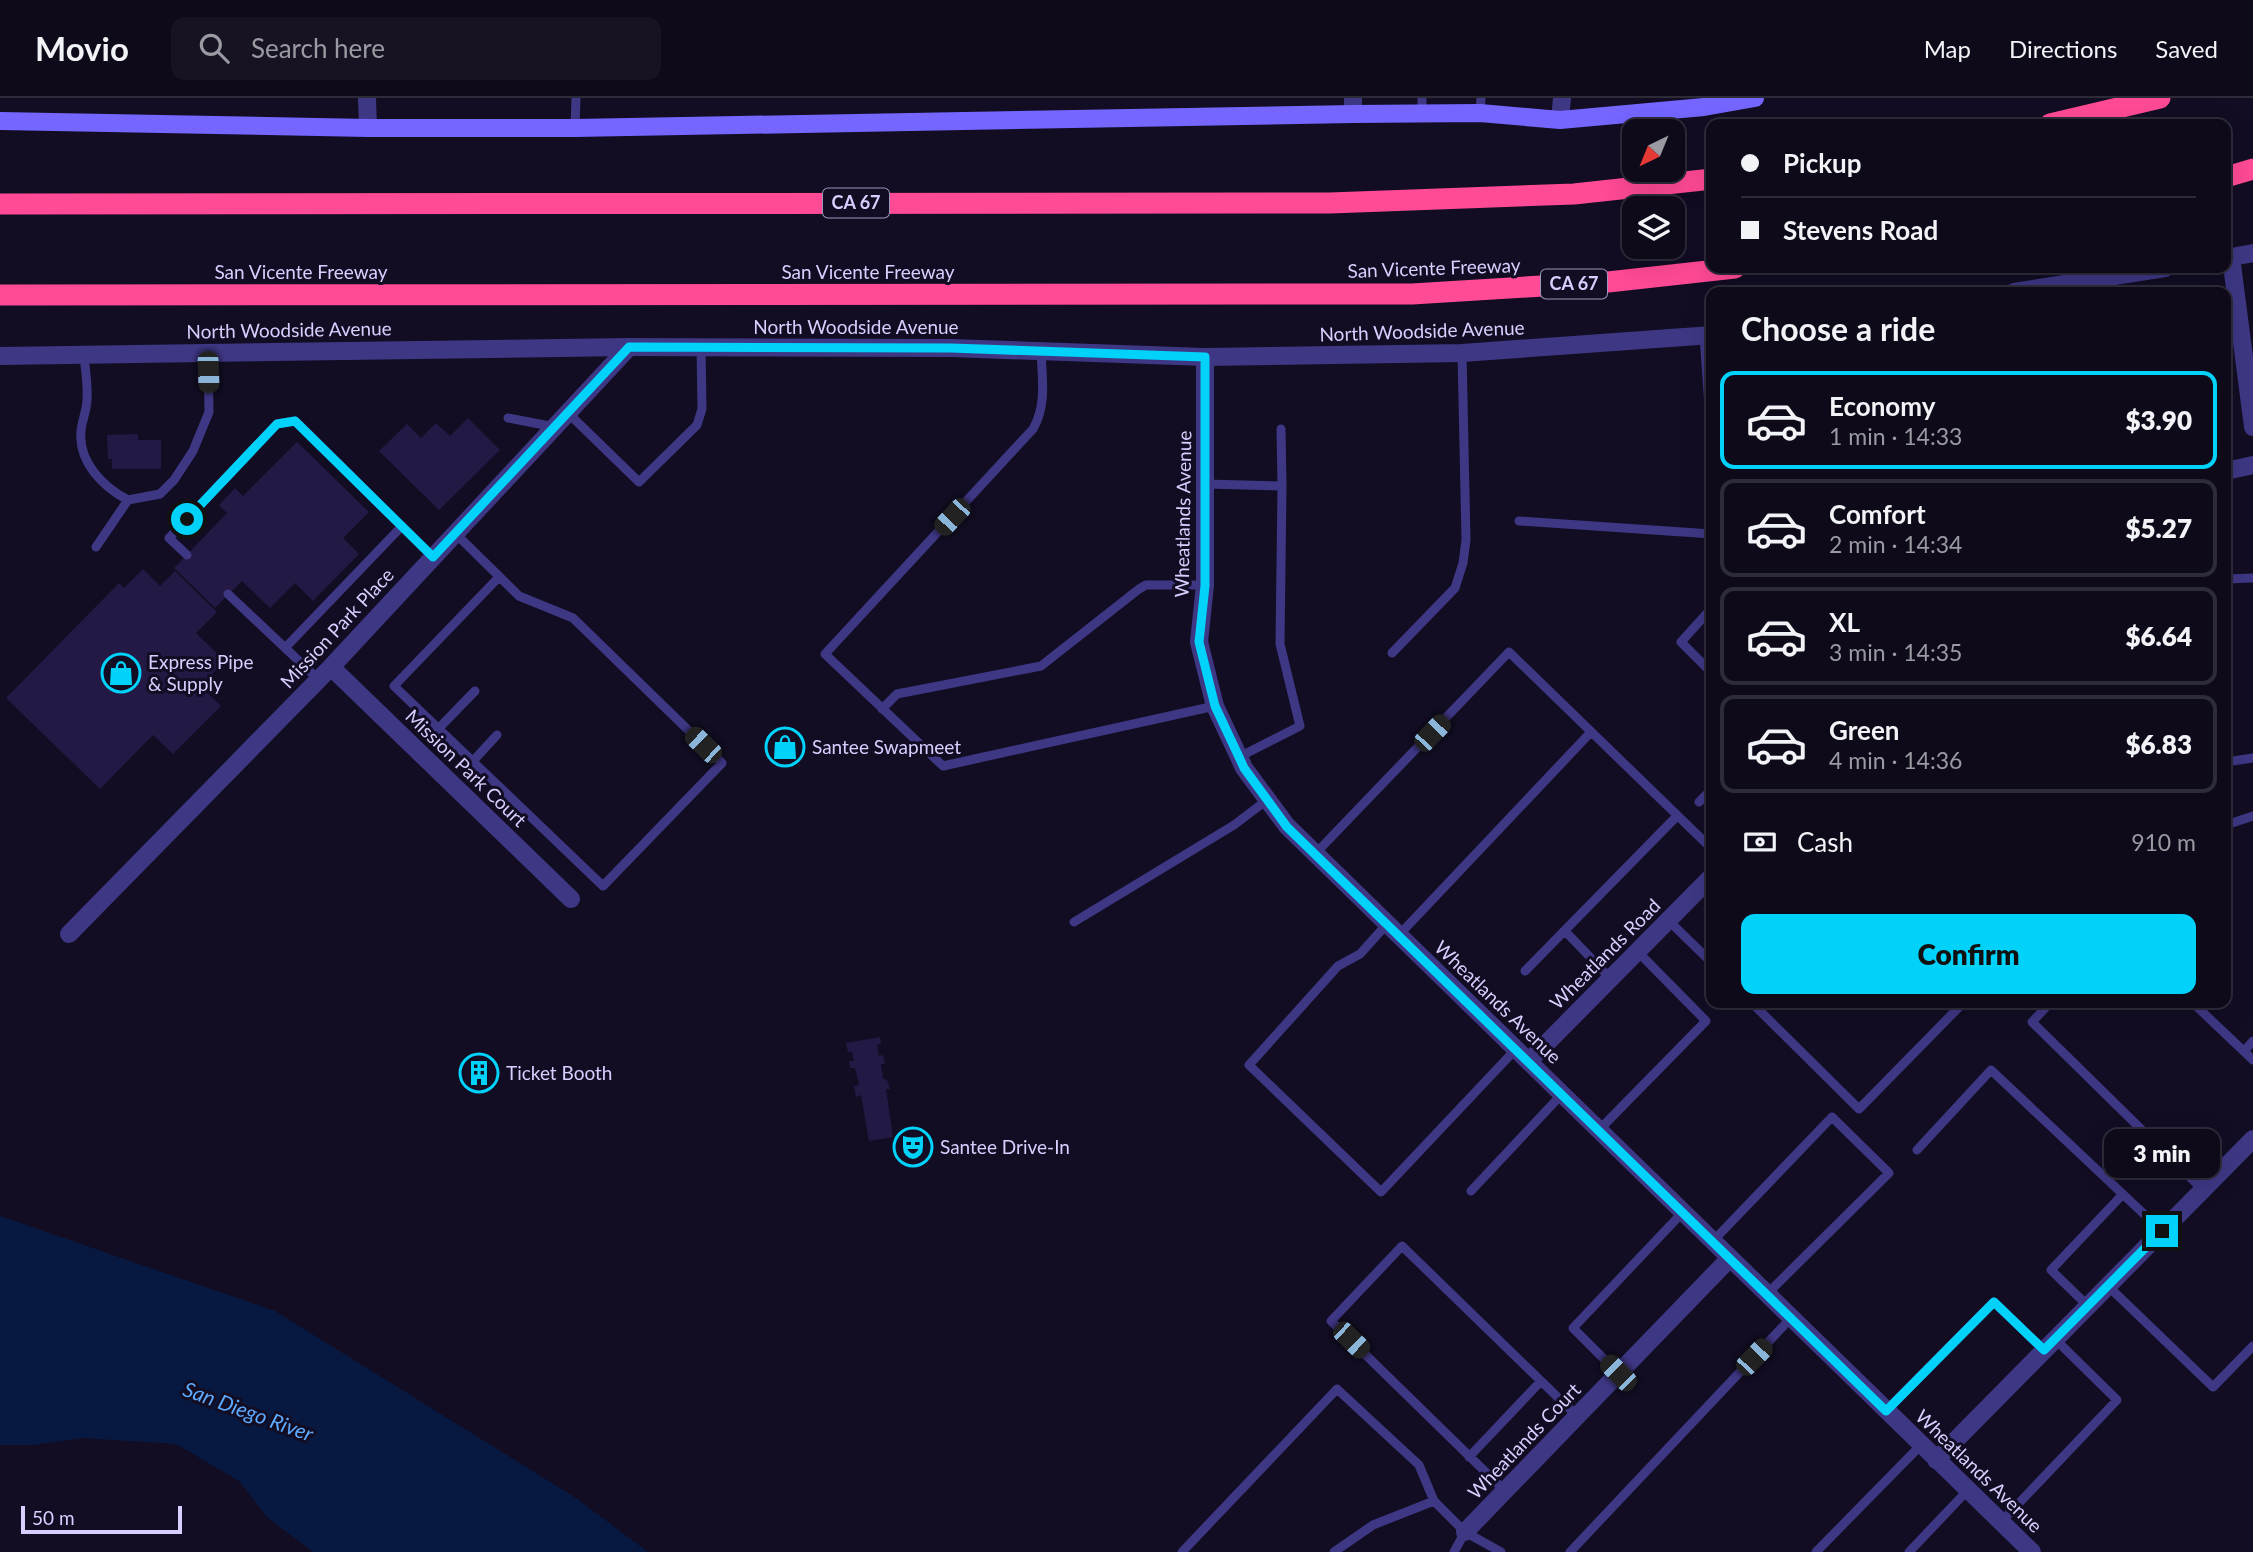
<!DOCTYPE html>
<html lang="en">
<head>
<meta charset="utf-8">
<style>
	body { margin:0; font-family:Lato,sans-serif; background:#171323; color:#f1f3f6; height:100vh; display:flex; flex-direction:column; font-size:26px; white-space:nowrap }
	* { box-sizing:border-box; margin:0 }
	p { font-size:23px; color:#9b9aa2 }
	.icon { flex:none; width:38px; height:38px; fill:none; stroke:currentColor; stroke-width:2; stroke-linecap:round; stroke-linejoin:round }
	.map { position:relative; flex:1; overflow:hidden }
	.panel { position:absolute; left:1706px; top:189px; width:525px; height:721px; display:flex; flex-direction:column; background:#0e0a1a; border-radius:14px; box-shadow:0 7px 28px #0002,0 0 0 2px #2e2b39 }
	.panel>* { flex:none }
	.top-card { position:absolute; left:1706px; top:21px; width:525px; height:154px; border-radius:14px; box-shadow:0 7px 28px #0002,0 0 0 2px #2e2b39; display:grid; align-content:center; height:154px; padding:0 35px; background:#0e0a1a }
	.needle { width:46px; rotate:223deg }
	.controls { position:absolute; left:1622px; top:21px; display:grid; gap:14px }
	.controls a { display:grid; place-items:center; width:63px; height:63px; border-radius:14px; background:#0e0a1a; box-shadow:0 7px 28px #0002,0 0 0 2px #2e2b39; font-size:35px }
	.scale { position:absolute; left:21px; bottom:18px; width:161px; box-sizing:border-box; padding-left:7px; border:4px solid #d8cfff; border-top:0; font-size:19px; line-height:24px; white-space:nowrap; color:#d8cfff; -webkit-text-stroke:5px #120d23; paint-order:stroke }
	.end { position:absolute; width:32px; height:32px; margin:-16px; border:9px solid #00d2fa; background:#111; box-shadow:0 0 0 4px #111 }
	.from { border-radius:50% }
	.bubble { position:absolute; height:49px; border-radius:14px; background:#0e0a1a; box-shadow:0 7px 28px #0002,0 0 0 2px #2e2b39; font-size:23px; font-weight:800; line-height:49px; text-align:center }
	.car { position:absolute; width:21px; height:42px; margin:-21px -10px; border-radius:9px; box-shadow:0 0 5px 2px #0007; background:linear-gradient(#222 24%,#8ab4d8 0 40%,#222 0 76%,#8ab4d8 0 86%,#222 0) }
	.top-card b { display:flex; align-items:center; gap:24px; height:66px; font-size:26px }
	.top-card b+b { border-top:2px solid #2e2b39 }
	.top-card i { width:18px; height:18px; background:#f1f3f6 }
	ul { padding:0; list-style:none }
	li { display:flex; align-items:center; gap:21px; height:98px; margin:0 14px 10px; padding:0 21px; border:4px solid #2e2b39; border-radius:14px }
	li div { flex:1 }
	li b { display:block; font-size:26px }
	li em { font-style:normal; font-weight:800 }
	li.current { border-color:#00d2fa }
	li>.icon { width:63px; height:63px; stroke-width:1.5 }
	h2 { padding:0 35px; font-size:32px; line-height:84px }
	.pay { display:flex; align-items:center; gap:18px; height:77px; padding:0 35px; font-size:26px }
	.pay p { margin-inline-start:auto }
	.action { display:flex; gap:14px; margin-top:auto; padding:14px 35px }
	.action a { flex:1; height:80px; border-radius:14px; background:#00d2fa; color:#111; font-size:28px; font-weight:800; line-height:80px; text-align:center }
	header { display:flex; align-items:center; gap:42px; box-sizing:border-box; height:98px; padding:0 35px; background:#0e0a1a; border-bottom:2px solid #2e2b39 }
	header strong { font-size:33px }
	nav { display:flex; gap:38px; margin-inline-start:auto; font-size:24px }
	.search { width:490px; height:63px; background:#171323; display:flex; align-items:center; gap:18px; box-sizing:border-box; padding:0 24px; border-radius:14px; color:#9b9aa2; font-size:26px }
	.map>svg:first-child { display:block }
</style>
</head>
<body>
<header>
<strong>Movio</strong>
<div class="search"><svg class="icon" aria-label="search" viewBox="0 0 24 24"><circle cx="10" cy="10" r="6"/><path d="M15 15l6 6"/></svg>Search here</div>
<nav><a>Map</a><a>Directions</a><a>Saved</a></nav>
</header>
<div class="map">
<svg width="2253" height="1454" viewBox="0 0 2253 1454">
	<rect width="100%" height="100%" fill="#120d23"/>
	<path fill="#081941" d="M0 1118 275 1213 576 1400 648 1454H313L268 1420 239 1383 176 1346 83 1340 33 1347H0Z"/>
	<path fill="#241945" d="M468 320 500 352 439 412 379 353 407 326 421 340 436 325 450 338Z
		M138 336V342H161V371H112V361H108L107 337Z
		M297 344 369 414 343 440 359 456 313 503 295 485 270 510 242 483 215 510 174 470 227 415 219 407 235 390 243 398Z
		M143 471 160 488 175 473 217 514 196 535 225 563 200 588 221 608 173 656 153 637 100 691 6 600 119 485 124 490Z
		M880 939 881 946 877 947 879 958 883 957 885 966H881L883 981 887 982 890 991H886L893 1039 869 1043 861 997 856 999 854 988 859 987 855 970H850L849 963H854L852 954H848L846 945Z"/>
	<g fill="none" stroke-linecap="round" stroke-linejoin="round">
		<path stroke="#3e3784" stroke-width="9" d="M1480 15 1481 0
			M1422 16V0
			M575 30 576 0
			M1704 238 1712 350
			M1041 253C1042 280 1047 307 1033 331L825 556 943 668 1215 608
			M84 256C85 271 88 286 87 301 87 312 82 322 81 333 78 364 103 389 128 402
			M568 315 639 384 697 327 702 311 701 249
			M508 320 555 329
			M1206 386 1282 388 1281 331
			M1519 423 1712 436
			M455 435 519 498 573 520 722 665 603 788 394 588 499 479
			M96 449 128 402 160 396 174 382 193 353 209 314 208 254
			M187 457 169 440 277 326 295 323 433 459
			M2226 481 2253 480
			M228 496 318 581
			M1712 513H1709L1681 544 1712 575
			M285 550 402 428
			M1392 555 1455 490 1463 465 1466 442 1462 255
			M882 611 897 596 1041 568 1139 491 1146 487H1205
			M439 630 475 593
			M1239 659 1300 628 1280 546 1282 388
			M473 663 497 637
			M2226 664 2253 660
			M1699 704 1712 691
			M2226 727 2253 718
			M1315 756 1509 554 1712 751
			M1668 822 1712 865
			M1074 824 1234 727 1267 702
			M1387 826 1360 856 1338 868 1249 967 1381 1094 1516 951
			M1565 833 1610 880
			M1399 837 1591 634
			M1525 873 1677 718
			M1752 905 1859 1011 1963 905
			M2050 905 2032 924 2203 1092
			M2193 905 2253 962
			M2244 953 2253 943
			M1599 1032 1706 923 1637 853
			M1917 1052 1991 972 2162 1133
			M1471 1093 1562 996
			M1713 1143 1832 1019 1889 1075 1767 1196
			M2108 1188 2213 1289 2253 1248
			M2088 1208 2051 1172 2123 1096
			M1618 1275 1573 1230 1683 1114
			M1886 1313 1994 1204 2044 1252
			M1469 1359 1541 1283
			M1505 1393 1331 1223 1402 1148 1577 1318
			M2001 1424 2117 1302 2055 1241
			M1182 1454 1337 1291 1419 1367 1434 1403
			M1334 1454 1373 1427 1434 1403 1465 1434 1501 1454
			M1454 1454 1465 1434
			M1570 1454 1791 1220
			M1816 1454 1921 1347
			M1909 1454 1968 1392"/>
		<path stroke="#3e3784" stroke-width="18" d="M1353 0V16
			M1560 22 1562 0
			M2231 159 2253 329
			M1205 259V487L1199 544 1215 608 1239 659 1244 670 1287 728 2032 1454
			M2226 373 2253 367
			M331 569 571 801
			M69 836 331 569 629 249
			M1529 963 1712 778
			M1936 1362 2253 1041
			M1465 1434 1730 1160"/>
		<path stroke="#3e3784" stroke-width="18" d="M367 0 368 30
			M2226 160 2253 155
			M2014 194 2165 170
			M0 258 629 249 951 250 1205 259 1462 255 1712 237"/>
		<path stroke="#7466ff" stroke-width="18" d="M0 23 368 30H575L1353 16 1480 15 1560 22 1704 9 1755 0"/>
		<path stroke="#ff4a96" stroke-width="21" d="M2050 26 2160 0
			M2226 79 2253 71
			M0 106 1330 105 1574 96 1712 81
			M0 197 1412 196 1608 184 1735 170"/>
	</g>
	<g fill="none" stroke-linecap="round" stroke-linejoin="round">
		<path stroke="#00d2fa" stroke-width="9" d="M187 421 277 326 295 323 433 459 629 249 951 250 1205 259V488L1199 544 1215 608 1239 659 1244 670 1287 729 1886 1313 1994 1204 2044 1252 2162 1133"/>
	</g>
	<defs>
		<symbol id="shop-ring" viewBox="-11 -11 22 22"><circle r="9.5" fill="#120d23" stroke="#00d2fa" stroke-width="1.5"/><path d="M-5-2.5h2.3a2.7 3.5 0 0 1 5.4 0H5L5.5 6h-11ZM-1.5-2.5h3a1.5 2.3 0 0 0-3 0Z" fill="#00d2fa"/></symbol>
		<symbol id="building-ring" viewBox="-11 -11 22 22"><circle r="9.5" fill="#120d23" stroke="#00d2fa" stroke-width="1.5"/><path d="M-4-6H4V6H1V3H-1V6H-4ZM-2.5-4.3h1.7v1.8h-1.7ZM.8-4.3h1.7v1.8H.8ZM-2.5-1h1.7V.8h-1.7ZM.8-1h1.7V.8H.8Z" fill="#00d2fa"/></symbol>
		<symbol id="theatre-ring" viewBox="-11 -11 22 22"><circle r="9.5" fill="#120d23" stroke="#00d2fa" stroke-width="1.5"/><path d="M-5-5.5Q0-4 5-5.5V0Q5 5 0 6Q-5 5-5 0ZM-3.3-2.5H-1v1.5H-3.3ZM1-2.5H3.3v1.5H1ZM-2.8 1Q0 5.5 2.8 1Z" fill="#00d2fa"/></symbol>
	</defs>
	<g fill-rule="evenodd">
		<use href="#shop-ring" x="99" y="553" width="44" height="44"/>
		<use href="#shop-ring" x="763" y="627" width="44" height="44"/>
		<use href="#building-ring" x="457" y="953" width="44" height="44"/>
		<use href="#theatre-ring" x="891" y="1027" width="44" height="44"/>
	</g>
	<g text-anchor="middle" stroke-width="6" stroke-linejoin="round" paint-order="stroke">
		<g fill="#120d23" stroke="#9d95bd" stroke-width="2">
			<rect x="823" y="90.5" width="66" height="29" rx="5"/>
			<rect x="1541" y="171.5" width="66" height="29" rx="5"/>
		</g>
		<g font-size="18" font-weight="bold" fill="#d8cfff">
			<text x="856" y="111">CA 67</text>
			<text x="1574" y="192">CA 67</text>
		</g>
		<g font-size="19" fill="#d8cfff" stroke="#120d23">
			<text transform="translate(1434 170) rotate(-2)" y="7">San Vicente Freeway</text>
			<text x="301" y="181">San Vicente Freeway</text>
			<text x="868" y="181">San Vicente Freeway</text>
			<text x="856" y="236">North Woodside Avenue</text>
			<text transform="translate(289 232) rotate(-1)" y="7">North Woodside Avenue</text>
			<text transform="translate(1422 233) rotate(-2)" y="7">North Woodside Avenue</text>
			<text transform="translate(1183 416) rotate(-89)" y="7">Wheatlands Avenue</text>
			<text transform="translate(337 530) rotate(-47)" y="7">Mission Park Place</text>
			<text transform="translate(466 670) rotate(44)" y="7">Mission Park Court</text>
			<text transform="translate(1605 856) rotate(-45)" y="7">Wheatlands Road</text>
			<text transform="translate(1498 904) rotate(44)" y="7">Wheatlands Avenue</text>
			<text transform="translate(1524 1343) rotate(-46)" y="7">Wheatlands Court</text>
			<text transform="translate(1979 1373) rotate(44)" y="7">Wheatlands Avenue</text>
		</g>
		<g font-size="19" fill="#d8cfff" stroke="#120d23" text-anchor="start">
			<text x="148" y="571">Express Pipe<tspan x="148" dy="22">&amp; Supply</tspan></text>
			<text x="812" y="656">Santee Swapmeet</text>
			<text x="506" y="982">Ticket Booth</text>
			<text x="940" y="1056">Santee Drive-In</text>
		</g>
		<g font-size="21" font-style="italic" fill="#5daaff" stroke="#120d23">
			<text transform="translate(248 1314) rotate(20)" y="7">San Diego River</text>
		</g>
	</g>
</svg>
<div class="controls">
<a><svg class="needle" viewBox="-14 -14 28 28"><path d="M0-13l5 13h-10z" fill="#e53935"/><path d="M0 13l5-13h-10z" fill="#9b9aa2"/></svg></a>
<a><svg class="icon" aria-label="layers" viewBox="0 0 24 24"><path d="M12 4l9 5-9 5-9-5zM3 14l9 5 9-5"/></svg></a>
</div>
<div class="scale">50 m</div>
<i class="end from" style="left:187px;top:421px"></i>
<i class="end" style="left:2162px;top:1133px"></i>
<div class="bubble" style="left:2104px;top:1031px;width:116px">3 min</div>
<i class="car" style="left:208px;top:274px;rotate:178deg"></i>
<i class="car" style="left:952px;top:419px;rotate:223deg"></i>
<i class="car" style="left:1432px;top:635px;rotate:44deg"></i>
<i class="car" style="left:703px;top:647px;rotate:314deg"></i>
<i class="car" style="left:1351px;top:1242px;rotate:134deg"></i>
<i class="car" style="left:1754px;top:1259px;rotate:44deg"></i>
<i class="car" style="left:1618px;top:1275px;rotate:315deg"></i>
<div class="top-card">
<b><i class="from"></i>Pickup</b>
<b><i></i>Stevens Road</b>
</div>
<section class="panel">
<h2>Choose a ride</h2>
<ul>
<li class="current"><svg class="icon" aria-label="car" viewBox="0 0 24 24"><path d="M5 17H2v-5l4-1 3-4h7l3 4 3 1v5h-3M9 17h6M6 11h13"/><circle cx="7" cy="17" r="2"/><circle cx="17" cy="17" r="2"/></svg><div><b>Economy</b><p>1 min · 14:33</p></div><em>$3.90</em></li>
<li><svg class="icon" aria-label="car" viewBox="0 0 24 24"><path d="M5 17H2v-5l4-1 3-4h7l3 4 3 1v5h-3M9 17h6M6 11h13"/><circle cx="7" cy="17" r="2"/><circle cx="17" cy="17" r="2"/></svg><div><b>Comfort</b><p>2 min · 14:34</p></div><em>$5.27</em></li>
<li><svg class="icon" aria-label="car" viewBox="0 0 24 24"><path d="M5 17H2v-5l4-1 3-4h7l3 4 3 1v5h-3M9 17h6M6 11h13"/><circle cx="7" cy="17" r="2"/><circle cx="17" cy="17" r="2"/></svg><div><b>XL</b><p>3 min · 14:35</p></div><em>$6.64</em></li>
<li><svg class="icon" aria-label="car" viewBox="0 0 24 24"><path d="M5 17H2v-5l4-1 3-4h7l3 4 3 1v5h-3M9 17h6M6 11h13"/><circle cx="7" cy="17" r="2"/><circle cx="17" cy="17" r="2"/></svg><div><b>Green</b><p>4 min · 14:36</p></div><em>$6.83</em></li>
</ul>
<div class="pay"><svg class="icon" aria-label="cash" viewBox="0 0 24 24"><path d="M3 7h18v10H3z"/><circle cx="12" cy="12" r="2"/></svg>Cash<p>910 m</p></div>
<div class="action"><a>Confirm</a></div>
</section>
</div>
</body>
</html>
